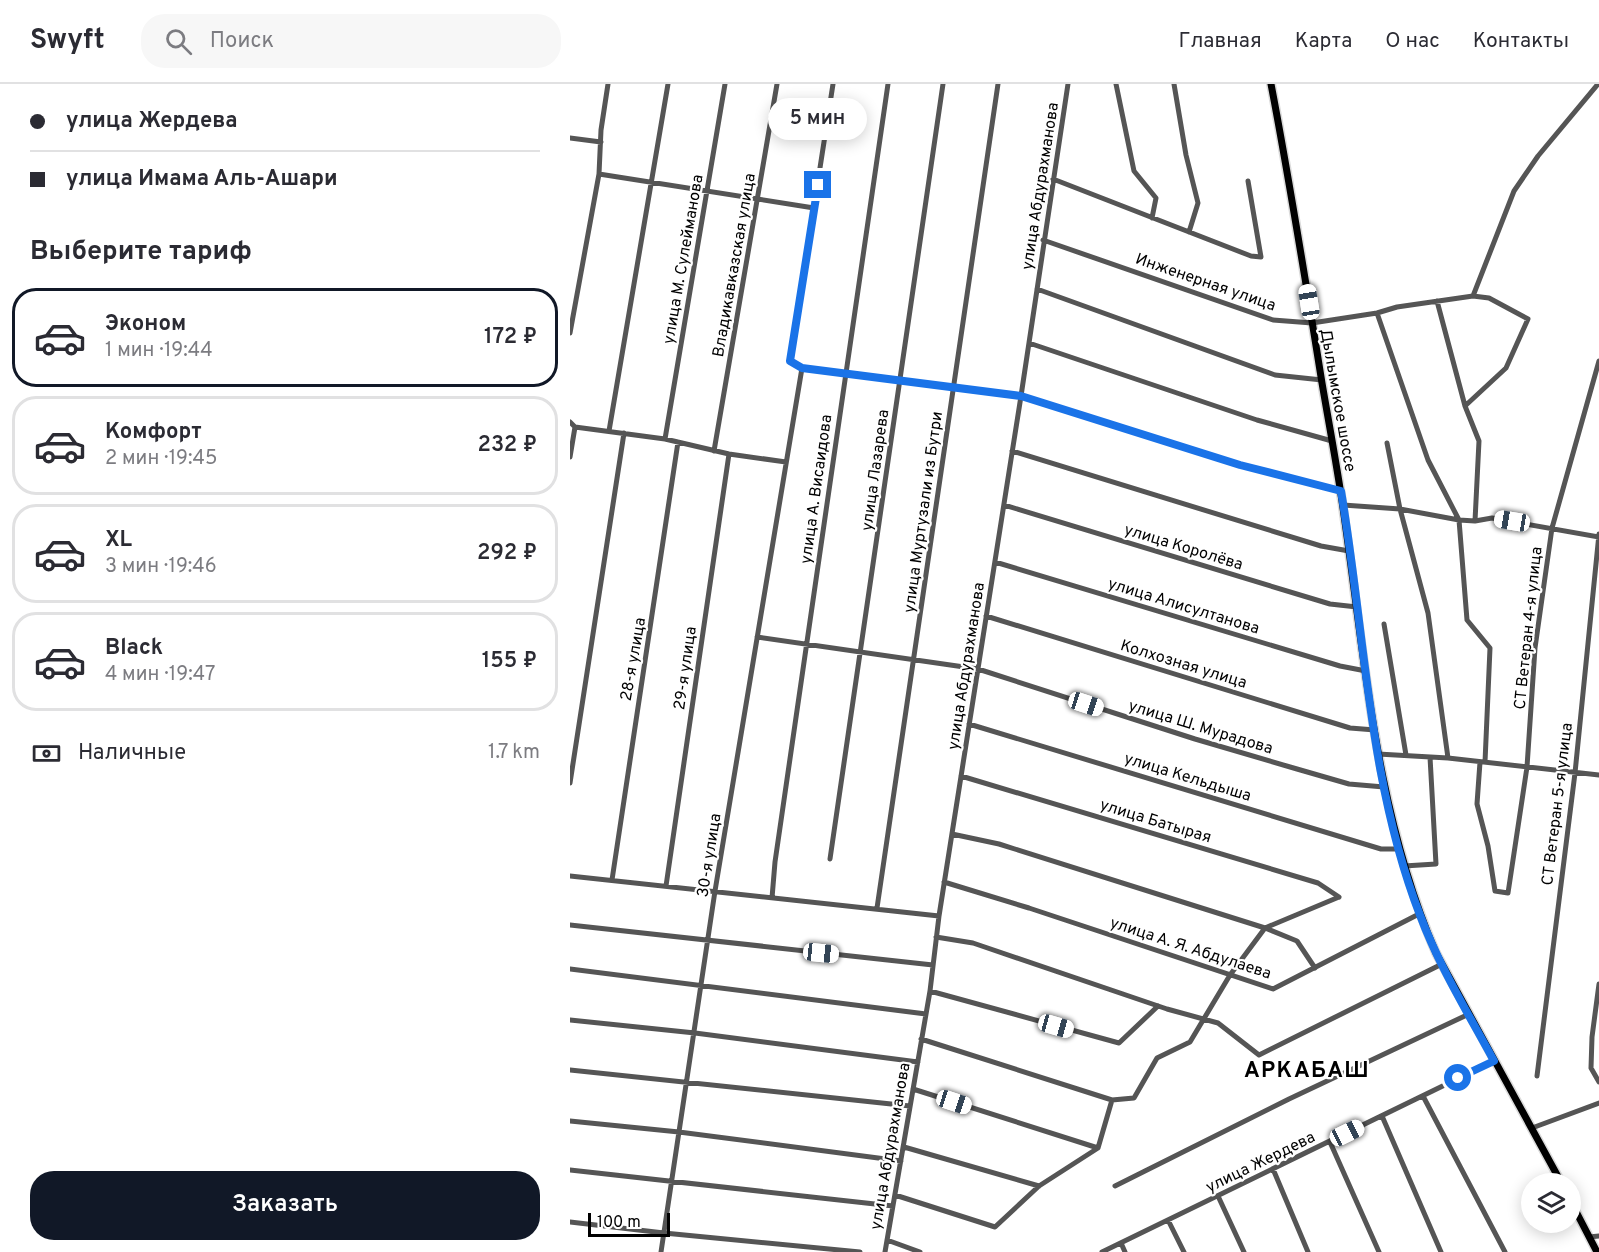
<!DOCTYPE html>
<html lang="ru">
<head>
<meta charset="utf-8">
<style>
	body { margin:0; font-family:Overpass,sans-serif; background:#f7f7f7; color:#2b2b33; height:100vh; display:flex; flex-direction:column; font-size:22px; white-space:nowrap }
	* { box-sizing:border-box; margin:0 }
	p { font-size:20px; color:#7c7c81 }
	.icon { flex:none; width:33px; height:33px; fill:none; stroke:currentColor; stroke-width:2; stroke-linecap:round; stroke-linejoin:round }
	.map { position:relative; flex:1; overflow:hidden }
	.drawer { display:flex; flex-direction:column; background:#fff; width:570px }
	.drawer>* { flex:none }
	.top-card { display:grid; align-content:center; height:132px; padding:0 30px; background:#fff }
	.fabs { position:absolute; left:951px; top:1089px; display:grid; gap:12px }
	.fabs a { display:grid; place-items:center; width:60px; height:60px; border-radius:50%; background:#fff; box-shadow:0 3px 15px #0003; font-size:30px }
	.scale { position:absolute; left:18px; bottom:15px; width:82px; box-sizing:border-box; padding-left:6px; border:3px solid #000; border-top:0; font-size:16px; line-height:21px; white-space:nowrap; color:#000; -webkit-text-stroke:4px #fff; paint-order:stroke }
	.end { position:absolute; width:27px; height:27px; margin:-14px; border:8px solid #1a73e8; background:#fff; box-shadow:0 0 0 3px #fff }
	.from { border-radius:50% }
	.bubble { position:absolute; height:42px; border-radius:21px; background:#fff; box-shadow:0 3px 15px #0003; font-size:20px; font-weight:600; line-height:42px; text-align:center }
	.car { position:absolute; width:18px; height:36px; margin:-18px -9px; border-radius:8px; box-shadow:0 0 4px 2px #0007; background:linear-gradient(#fff 24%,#345 0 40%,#fff 0 76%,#345 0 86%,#fff 0) }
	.top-card b { display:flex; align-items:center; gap:21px; height:57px; font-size:22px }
	.top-card b+b { border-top:2px solid #e1e1e2 }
	.top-card i { width:15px; height:15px; background:#2b2b33 }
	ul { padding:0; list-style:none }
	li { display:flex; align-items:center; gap:18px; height:99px; margin:0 12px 9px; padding:0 18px; border:3px solid #e1e1e2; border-radius:24px }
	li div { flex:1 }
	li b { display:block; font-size:22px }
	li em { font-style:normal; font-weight:600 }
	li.on { border-color:#111827 }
	li>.icon { width:54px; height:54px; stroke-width:1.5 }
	h2 { padding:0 30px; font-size:27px; line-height:72px }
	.pay { display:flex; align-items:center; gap:15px; height:66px; padding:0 30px; font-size:22px }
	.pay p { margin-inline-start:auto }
	.cta { display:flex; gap:12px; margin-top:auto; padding:12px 30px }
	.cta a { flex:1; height:69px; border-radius:24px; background:#111827; color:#fff; font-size:24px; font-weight:600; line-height:69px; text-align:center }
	header { display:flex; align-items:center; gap:36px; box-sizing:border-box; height:84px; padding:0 30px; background:#fff; border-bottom:2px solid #e1e1e2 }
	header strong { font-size:28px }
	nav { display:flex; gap:33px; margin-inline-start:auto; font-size:21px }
	.search { width:420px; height:54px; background:#f7f7f7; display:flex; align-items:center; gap:15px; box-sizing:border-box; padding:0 21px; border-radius:24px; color:#7c7c81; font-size:22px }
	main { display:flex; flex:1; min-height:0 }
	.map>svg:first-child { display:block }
</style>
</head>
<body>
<header>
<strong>Swyft</strong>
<div class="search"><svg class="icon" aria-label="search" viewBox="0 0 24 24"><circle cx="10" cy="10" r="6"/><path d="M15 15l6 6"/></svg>Поиск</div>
<nav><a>Главная</a><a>Карта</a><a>О нас</a><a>Контакты</a></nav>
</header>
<main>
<section class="drawer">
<div class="top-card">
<b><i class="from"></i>улица Жердева</b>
<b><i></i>улица Имама Аль-Ашари</b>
</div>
<h2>Выберите тариф</h2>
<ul>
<li class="on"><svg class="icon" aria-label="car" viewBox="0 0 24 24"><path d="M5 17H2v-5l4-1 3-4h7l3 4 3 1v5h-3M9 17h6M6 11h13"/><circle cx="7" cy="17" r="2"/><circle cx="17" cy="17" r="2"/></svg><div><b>Эконом</b><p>1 мин · 19:44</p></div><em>172 ₽</em></li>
<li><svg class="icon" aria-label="car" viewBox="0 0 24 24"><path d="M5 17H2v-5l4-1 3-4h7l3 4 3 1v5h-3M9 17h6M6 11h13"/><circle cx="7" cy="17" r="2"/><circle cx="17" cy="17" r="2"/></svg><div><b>Комфорт</b><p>2 мин · 19:45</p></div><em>232 ₽</em></li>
<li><svg class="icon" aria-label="car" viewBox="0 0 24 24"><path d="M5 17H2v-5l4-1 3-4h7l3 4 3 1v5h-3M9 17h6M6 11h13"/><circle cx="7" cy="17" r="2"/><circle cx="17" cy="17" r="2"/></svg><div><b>XL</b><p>3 мин · 19:46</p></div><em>292 ₽</em></li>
<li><svg class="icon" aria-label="car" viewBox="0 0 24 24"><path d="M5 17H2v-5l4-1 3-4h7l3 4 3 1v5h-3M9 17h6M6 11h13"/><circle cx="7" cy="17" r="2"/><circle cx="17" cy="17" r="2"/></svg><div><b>Black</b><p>4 мин · 19:47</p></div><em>155 ₽</em></li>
</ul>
<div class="pay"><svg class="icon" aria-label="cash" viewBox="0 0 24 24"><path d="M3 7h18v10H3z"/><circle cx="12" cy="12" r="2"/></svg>Наличные<p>1.7 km</p></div>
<div class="cta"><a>Заказать</a></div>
</section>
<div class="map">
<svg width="1029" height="1168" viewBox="0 0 1029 1168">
	<rect width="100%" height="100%" fill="#fff"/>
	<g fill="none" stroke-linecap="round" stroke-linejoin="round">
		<defs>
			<path id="major" d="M701 0C720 99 736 199 752 299 759 340 767 382 773 424 795 574 805 728 866 869L992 1100
				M1000 1116 1027 1168"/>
		</defs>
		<use href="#major" stroke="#dbdbdb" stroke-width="10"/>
		<path stroke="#555" stroke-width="5" d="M546 0 564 87 586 114 582 134
			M604 0 616 71 628 119 619 148
			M0 54 31 58
			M29 90 244 124
			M483 95 681 172 691 173 678 97
			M473 156 703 236 742 239 807 229 827 223 903 212 944 107 968 72 1028 0
			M467 205 705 291 752 296
			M867 217 895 322 909 357 905 437
			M807 229 858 376 889 436 897 536 920 564 915 678
			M0 249 29 90 31 46 38 0
			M459 259 687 336 762 357
			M232 284 451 312 670 381 771 407
			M895 322 936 284 958 235 919 214 903 212
			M0 338 5 343 95 355 159 370 216 378
			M39 347 98 0
			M95 355 155 0
			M817 359 830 425 858 529 878 674
			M144 367 207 0
			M442 367 751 462 779 467
			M0 373 5 343
			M434 421 760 520 787 523
			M773 421 830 425 889 436 905 437 922 434 1029 453
			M425 478 770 582 796 587
			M416 532 780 644 805 646
			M814 540 836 671
			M187 553 408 585 625 655 727 685 779 700 814 703
			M399 640 811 765H829
			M808 670 878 674 1029 691
			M910 678 907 720 918 762 925 807 938 809 957 683 965 564 982 444 1029 277
			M391 692 748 799 769 813
			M0 699 54 349
			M382 750 429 760 695 844 727 857 745 884
			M260 775 373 0
			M834 782 866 780 860 673
			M0 792 369 832
			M42 796 108 358
			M374 798 459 824 703 905 849 830
			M96 802 159 370
			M202 814 205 778 318 0
			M307 824 428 0
			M0 841 363 881
			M366 853 403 859 597 925 648 939 689 971 872 880
			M0 885 356 930
			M1029 900 1022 953 1021 984 1029 998
			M360 907 549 959 588 922
			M0 936 125 949 348 978
			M351 955 542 1016
			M0 986 340 1022
			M967 992 1005 689 1029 450
			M343 1005 528 1064
			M853 1012 935 1168
			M812 1032 871 1168
			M0 1037 109 1048 331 1077
			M962 1044 1029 1019
			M760 1058 809 1168
			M334 1063 469 1102
			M703 1085 738 1168
			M0 1086 323 1122
			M545 1102 719 1015 899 930
			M325 1111 425 1143 469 1102 528 1064 542 1016 564 1014 587 974 620 958 660 891 695 844 769 813
			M648 1112 674 1168
			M598 1136 614 1168
			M0 1138 94 1149 290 1168
			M1019 1153 1029 1152
			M317 1156 350 1168
			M551 1159 555 1168
			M91 1168 145 807 232 284 220 277 263 0
			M315 1168 360 907 369 832 451 312 498 0
			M532 1168 924 977"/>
		<use href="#major" stroke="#000" stroke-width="7"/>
	</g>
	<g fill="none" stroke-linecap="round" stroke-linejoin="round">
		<path stroke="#1a73e8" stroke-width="8" d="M248 101 220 277 232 284 451 312 670 381 771 407C795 548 798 697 850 831 869 882 898 929 924 977L888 994"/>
	</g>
	<g text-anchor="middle" stroke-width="4.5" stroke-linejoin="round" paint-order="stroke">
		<g font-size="16" fill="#000" stroke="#fff">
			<text transform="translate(469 102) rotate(-81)" y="6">улица Абдурахманова</text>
			<text transform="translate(112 175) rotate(-80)" y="6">улица М. Сулейманова</text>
			<text transform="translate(163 181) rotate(-80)" y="6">Владикавказская улица</text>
			<text transform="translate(636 197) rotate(19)" y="6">Инженерная улица</text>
			<text transform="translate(769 316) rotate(80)" y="6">Дылымское шоссе</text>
			<text transform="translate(304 386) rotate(-82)" y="6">улица Лазарева</text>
			<text transform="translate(245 405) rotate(-82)" y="6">улица А. Висаидова</text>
			<text transform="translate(352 428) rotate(-82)" y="6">улица Муртузали из Бутри</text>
			<text transform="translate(614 462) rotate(17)" y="6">улица Королёва</text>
			<text transform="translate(614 521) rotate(17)" y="6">улица Алисултанова</text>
			<text transform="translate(957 544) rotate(-84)" y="6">СТ Ветеран 4-я улица</text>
			<text transform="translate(62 575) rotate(-80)" y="6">28-я улица</text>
			<text transform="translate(614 579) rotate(17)" y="6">Колхозная улица</text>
			<text transform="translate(395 582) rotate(-81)" y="6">улица Абдурахманова</text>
			<text transform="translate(114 584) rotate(-82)" y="6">29-я улица</text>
			<text transform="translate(631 642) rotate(17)" y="6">улица Ш. Мурадова</text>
			<text transform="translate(618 692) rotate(17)" y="6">улица Кельдыша</text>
			<text transform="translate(986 720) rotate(-83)" y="6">СТ Ветеран 5-я улица</text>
			<text transform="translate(586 736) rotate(17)" y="6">улица Батырая</text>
			<text transform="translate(138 771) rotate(-81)" y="6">30-я улица</text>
			<text transform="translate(621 863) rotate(18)" y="6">улица А. Я. Абдулаева</text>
			<text transform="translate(319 1062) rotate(-80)" y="6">улица Абдурахманова</text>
			<text transform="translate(690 1077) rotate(-26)" y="6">улица Жердева</text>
		</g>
		<g font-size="22" font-weight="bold" letter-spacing="1.5" fill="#000" stroke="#fff">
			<text x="737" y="993">АРКАБАШ</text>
		</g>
	</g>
</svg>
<div class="fabs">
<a><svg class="icon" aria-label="layers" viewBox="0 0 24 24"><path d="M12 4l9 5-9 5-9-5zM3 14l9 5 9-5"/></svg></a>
</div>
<div class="scale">100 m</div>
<i class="end from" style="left:888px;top:994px"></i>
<i class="end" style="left:248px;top:101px"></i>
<div class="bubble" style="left:198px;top:14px;width:99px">5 мин</div>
<i class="car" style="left:739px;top:218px;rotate:351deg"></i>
<i class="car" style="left:942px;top:437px;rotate:279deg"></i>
<i class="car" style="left:516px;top:620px;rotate:108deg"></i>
<i class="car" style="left:251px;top:869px;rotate:96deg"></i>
<i class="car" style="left:486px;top:942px;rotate:106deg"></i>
<i class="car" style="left:384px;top:1018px;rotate:108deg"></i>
<i class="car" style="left:777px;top:1049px;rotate:64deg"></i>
</div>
</main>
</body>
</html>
